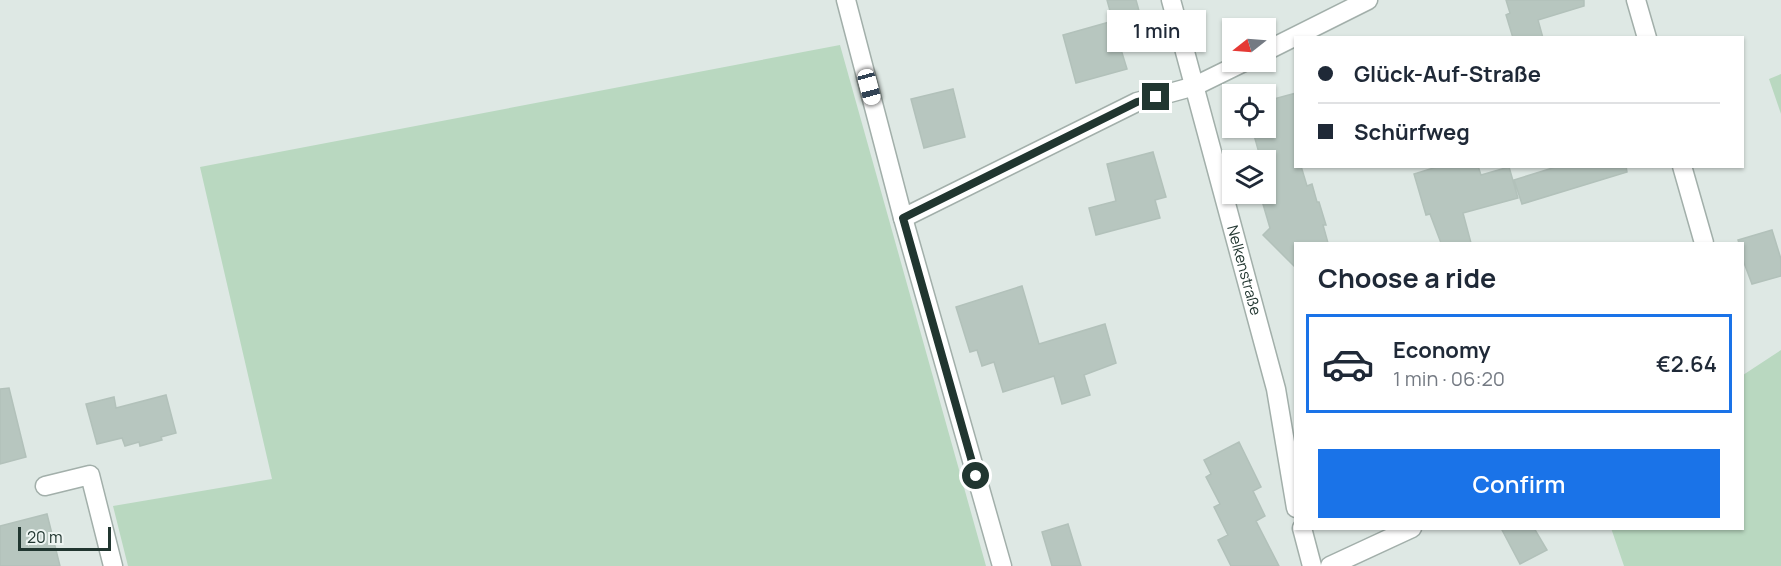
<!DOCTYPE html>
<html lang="en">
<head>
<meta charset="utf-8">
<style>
	body { margin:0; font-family:Manrope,sans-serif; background:#f2f2f3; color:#1f2937; height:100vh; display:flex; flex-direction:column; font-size:22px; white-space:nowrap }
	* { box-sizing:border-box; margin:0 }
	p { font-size:20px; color:#747a83 }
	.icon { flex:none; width:33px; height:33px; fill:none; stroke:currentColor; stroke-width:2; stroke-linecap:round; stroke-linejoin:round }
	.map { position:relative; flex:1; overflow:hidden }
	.panel { position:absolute; left:1294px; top:242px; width:450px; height:288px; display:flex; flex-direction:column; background:#fff; border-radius:0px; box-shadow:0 2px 4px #0004 }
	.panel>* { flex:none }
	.hud { position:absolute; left:1294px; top:36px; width:450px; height:132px; border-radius:0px; box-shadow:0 2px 4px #0004; display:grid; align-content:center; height:132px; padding:0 24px; background:#fff }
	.needle { width:39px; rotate:253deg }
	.buttons { position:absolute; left:1222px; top:18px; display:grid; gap:12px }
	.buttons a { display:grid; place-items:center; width:54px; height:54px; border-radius:0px; background:#fff; box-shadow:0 2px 4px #0004; font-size:30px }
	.scale { position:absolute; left:18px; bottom:15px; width:93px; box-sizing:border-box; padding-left:6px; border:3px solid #213630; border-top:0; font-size:16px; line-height:21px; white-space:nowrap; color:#213630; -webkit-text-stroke:4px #eef5f2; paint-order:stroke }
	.end { position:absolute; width:27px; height:27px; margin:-14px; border:8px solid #213630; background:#fff; box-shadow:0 0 0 3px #fff }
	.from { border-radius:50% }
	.bubble { position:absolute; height:42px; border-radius:0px; background:#fff; box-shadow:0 2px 4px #0004; font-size:20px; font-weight:600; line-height:42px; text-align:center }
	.car { position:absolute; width:18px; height:36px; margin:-18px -9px; border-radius:8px; box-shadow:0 0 4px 2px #0007; background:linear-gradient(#fff 24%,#345 0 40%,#fff 0 76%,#345 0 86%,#fff 0) }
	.hud b { display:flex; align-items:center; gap:21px; height:57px; font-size:22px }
	.hud b+b { border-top:2px solid #e0e1e3 }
	.hud i { width:15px; height:15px; background:#1f2937 }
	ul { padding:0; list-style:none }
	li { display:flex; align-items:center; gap:18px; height:99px; margin:0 12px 9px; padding:0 12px; border:3px solid transparent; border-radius:0px }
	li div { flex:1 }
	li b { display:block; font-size:22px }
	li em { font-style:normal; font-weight:600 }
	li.on { border-color:#1a73e8 }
	li>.icon { width:54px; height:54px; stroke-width:1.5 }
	h2 { padding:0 24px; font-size:27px; line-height:72px }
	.cta { display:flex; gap:12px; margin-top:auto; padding:12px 24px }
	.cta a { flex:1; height:69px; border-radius:0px; background:#1a73e8; color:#fff; font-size:24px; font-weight:600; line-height:69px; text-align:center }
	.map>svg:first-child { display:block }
</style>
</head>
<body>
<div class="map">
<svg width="1781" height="566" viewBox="0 0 1781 566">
	<rect width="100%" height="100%" fill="#dee8e4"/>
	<path fill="#b9d8c0" d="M840 45 986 566H128L113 506 272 479 200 167Z
		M1781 74V114L1769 79Z
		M1781 350V566H1624L1611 528H1743V375Z"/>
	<path fill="#b7c6bf" stroke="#b2c1ba" stroke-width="1.5" d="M1107 0H1136L1146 36 1119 43 1127 69 1076 83 1063 35 1113 21 1115 29Z
		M1506 0H1584V6L1538 20 1543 38H1513L1506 15 1510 13Z
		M953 89 965 137 924 148 911 99Z
		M1296 93V166H1301L1307 186 1312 184 1317 202H1319L1326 225H1323L1328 243H1296V268L1263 235 1270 228 1260 194H1266V160H1259H1261L1252 128H1266V101Z
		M1153 152 1166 197 1155 200 1160 218 1096 235 1089 208 1116 201 1107 164Z
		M1440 166H1478L1481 175 1509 167 1518 198 1463 213 1471 243H1441L1430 214 1426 215 1414 174Z
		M1559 166H1626L1627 172 1522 204 1514 180Z
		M1772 230 1781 259V276L1752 284 1743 260V243H1739L1738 240Z
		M1022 286 1039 344 1105 324 1116 363 1084 375 1090 395 1062 404 1054 376 1003 392 994 362 982 366 977 350 970 352 956 307Z
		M9 388 26 457 0 464V389Z
		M166 395 176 433 161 437 162 440 140 446 139 442 125 446 122 438 97 444 86 404 114 397 116 408Z
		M1239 442 1261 487 1253 491 1265 516 1256 521 1279 566H1231L1218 540 1228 535 1214 507 1220 504 1206 477 1211 474 1204 460Z
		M47 514 60 566H0V526Z
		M1068 524 1081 566H1052L1042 532Z
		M1501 528H1534L1547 550 1520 564Z"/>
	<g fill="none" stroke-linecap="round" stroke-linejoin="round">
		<defs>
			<g id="minor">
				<path d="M846 0 903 218 1002 566"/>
				<path id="s1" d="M1171 0 1276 389 1296 508"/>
				<path d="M1636 0 1647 38"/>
				<path d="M1266 51 1368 0"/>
				<path d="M1682 166 1704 243"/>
				<path d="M903 218 1137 102 1195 86 1244 62"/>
				<path d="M45 486 90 475 113 566"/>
				<path d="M1302 528 1312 566"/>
				<path d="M1330 566 1412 528"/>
			</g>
		</defs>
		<use href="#minor" stroke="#a2afaa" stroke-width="21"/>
		<use href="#minor" stroke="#fff" stroke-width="18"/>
	</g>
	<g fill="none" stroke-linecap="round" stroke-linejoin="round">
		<path stroke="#213630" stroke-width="8" d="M976 476 903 218 1137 102 1156 97"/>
	</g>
	<g text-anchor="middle" stroke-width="4.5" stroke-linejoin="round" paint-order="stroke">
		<g font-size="15" fill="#213630" stroke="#eef5f2">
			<text dy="5" stroke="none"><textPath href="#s1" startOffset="280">Nelkenstraße</textPath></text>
		</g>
	</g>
</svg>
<div class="buttons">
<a><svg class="needle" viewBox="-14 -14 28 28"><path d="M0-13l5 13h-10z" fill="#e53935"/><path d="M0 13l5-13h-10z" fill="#747a83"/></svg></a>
<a><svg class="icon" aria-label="locate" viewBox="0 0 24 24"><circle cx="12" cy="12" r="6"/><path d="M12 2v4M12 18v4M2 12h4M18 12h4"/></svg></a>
<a><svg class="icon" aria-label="layers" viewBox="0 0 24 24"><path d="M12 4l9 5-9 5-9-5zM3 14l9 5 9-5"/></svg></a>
</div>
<div class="scale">20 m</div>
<i class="end from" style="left:976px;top:476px"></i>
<i class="end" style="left:1156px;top:97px"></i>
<div class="bubble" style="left:1107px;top:10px;width:99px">1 min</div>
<i class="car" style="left:869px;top:87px;rotate:165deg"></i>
<div class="hud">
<b><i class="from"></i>Glück-Auf-Straße</b>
<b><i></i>Schürfweg</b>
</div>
<section class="panel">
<h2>Choose a ride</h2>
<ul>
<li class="on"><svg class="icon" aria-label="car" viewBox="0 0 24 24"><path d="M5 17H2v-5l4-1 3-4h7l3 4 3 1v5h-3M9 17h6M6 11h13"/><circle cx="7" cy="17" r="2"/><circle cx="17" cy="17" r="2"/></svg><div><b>Economy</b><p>1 min · 06:20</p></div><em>€2.64</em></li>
</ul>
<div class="cta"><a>Confirm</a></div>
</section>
</div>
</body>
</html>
